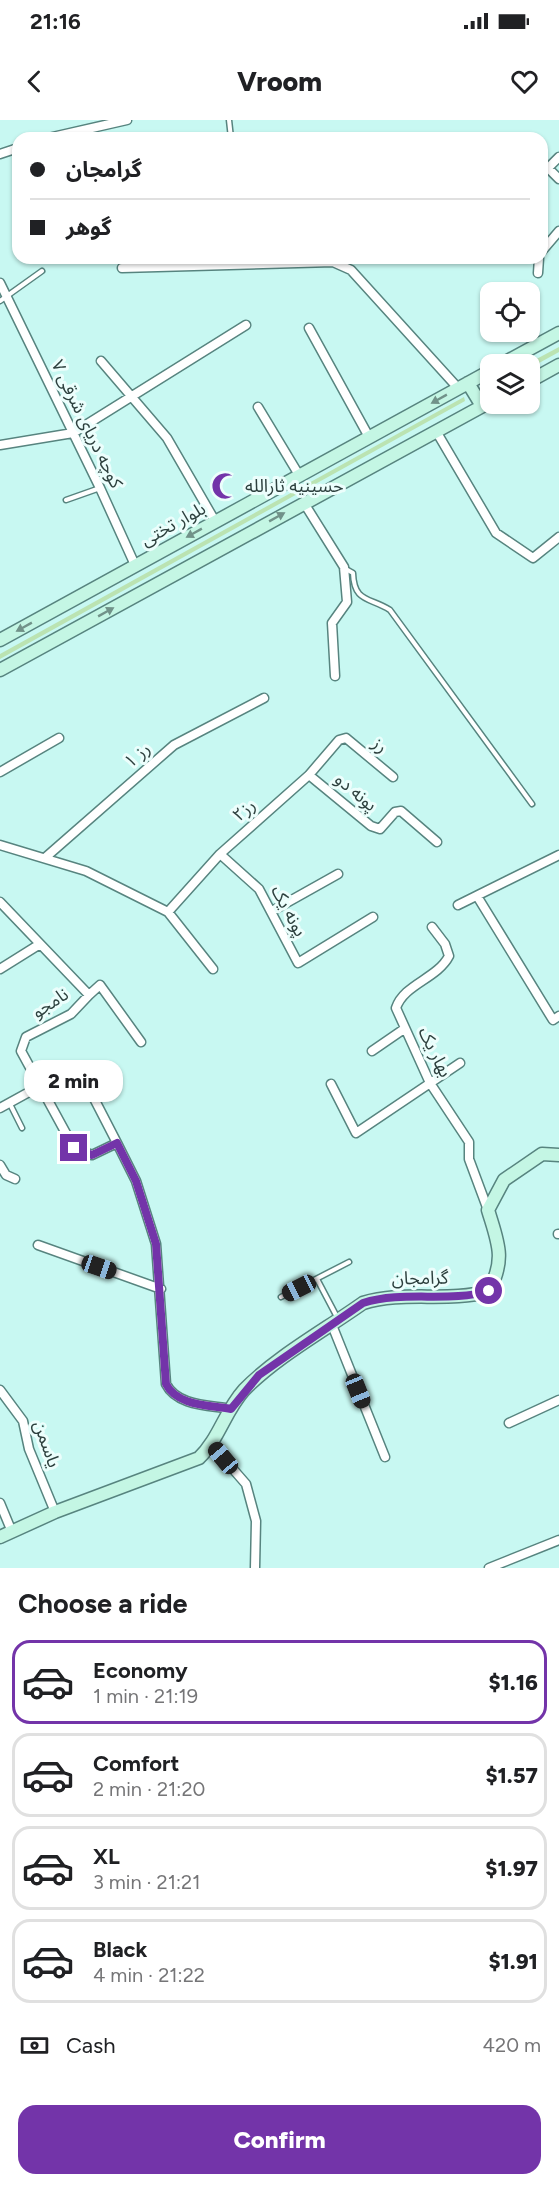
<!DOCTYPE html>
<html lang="en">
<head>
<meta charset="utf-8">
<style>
	body { margin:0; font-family:Figtree,"Noto Sans Arabic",sans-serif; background:#f6f6f6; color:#202124; height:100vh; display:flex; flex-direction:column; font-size:22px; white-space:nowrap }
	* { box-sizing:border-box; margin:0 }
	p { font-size:20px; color:#757577 }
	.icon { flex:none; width:33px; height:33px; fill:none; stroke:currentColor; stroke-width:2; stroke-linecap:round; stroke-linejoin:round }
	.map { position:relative; height:1448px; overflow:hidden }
	.sheet { display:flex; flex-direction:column; background:#fff; flex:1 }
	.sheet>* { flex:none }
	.top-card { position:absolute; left:12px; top:12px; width:536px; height:132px; border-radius:18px; box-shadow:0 2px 4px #0004; display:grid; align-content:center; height:132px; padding:0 18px; background:#fff }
	.tools { position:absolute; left:480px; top:162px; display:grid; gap:12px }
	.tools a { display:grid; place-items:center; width:60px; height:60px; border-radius:12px; background:#fff; box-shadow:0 2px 4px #0004; font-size:30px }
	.end { position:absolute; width:27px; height:27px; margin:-14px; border:8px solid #7334a9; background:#fff; box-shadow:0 0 0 3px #fff }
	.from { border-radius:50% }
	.bubble { position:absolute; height:42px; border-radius:18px; background:#fff; box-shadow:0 2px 4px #0004; font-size:20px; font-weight:800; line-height:42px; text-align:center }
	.car { position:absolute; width:18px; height:36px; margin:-18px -9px; border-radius:8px; box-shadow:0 0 4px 2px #0007; background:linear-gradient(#222 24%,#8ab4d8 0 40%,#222 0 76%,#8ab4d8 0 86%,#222 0) }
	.top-card b { display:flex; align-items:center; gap:21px; height:57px; font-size:22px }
	.top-card b+b { border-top:2px solid #e0e0e0 }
	.top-card i { width:15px; height:15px; background:#202124 }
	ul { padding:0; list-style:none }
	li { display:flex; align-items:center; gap:18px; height:84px; margin:0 12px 9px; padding:0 6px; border:3px solid #e0e0e0; border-radius:18px }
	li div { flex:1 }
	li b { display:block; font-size:22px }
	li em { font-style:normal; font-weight:800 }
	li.active { border-color:#7334a9 }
	li>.icon { width:54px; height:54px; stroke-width:1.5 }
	h2 { padding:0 18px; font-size:27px; line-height:72px }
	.pay { display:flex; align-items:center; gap:15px; height:66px; padding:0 18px; font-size:22px }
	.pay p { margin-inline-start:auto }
	.primary-button { display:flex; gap:12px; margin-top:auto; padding:12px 18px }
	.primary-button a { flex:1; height:69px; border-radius:18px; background:#7334a9; color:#fff; font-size:24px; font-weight:800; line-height:69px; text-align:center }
	.status { display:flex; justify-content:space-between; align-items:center; height:42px; padding:0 30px; background:#fff; direction:ltr }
	.status svg { height:16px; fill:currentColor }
	header { display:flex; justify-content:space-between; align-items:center; height:78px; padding:0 18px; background:#fff; font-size:27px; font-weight:800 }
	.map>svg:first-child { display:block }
</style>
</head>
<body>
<div class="status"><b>21:16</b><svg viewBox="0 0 49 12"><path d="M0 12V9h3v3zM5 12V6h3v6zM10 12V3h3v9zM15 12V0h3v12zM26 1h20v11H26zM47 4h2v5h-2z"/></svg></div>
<header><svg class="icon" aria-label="back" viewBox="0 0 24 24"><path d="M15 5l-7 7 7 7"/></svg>Vroom<svg class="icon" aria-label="heart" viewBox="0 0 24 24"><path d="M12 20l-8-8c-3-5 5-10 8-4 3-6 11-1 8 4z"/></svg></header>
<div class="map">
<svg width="559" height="1448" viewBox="0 0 559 1448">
	<rect width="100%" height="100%" fill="#c8f8f2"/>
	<path fill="#bbe3b2" d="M559 227V232L530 248V244H527Z
		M464 277 465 281 0 539V534Z"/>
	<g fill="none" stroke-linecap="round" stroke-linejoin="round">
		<defs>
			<path id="lane" d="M229 0 231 18
				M0 181 42 151
				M66 380 100 368
				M344 448 353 453C354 483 370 477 390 490L532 684
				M10 984 22 1008
				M317 1159 337 1197
				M281 1177 349 1142"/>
			<path id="street" d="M48 18 127 0
				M0 34 18 28
				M559 37 548 48 559 59
				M542 131 559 111
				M122 148 333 142 351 150 458 268
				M538 153 539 138
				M0 163 100 368 135 445
				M309 208 369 317
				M101 241 167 318 215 401
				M258 287 299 355
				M436 311 496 413 533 438 559 417
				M0 325 73 313 246 205
				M304 383 344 447 347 482 332 503 335 556
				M0 652 59 618
				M309 655 371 706 380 709 395 692 401 691 437 722
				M0 725 86 751 168 792 213 849
				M220 734 259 769 298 843 373 797
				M46 737 174 625 264 578
				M477 776 553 900 559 896
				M0 782 89 875 71 894 26 917 21 931 74 1028 92 1035 117 1023 136 1061 156 1124 166 1264C177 1286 209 1285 231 1289
				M458 785 559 735
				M272 791 338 754
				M168 792 220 734 309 655 339 620 346 618 393 657
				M432 807 445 824 449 836C437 859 404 864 396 888L430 963 469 1022V1039L488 1090
				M0 849 40 824
				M89 875 100 865 141 922
				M372 931 404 909
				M84 959 117 1023
				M331 964 356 1013 460 943
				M0 988 40 966
				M0 1045 6 1055 15 1059
				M558 1114H559
				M38 1125 161 1169
				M332 1205 385 1337
				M0 1270 23 1301 29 1329 55 1392
				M509 1303 559 1280
				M212 1325 246 1364 256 1401 255 1448
				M0 1383 12 1412
				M489 1448 559 1420"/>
			<path id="secondary" d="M502 244 559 213
				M530 261 559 245
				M468 263 482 286
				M0 520 490 251
				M0 550 490 282
				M0 1417 55 1392 199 1338C219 1319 225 1291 244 1270 276 1237 325 1210 363 1183 404 1170 448 1183 489 1171 506 1138 498 1123 488 1090L504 1060 542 1034 559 1035"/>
		</defs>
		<use href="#lane" stroke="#57847f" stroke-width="7"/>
		<use href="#street" stroke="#57847f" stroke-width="11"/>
		<use href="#secondary" stroke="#57847f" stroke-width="15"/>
		<use href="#lane" stroke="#fff" stroke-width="4"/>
		<use href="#street" stroke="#fff" stroke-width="8"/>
		<use href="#secondary" stroke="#c4f6e4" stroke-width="12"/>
	</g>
	<defs><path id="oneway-solid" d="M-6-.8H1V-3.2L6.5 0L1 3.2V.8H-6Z" transform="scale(1.5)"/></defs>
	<g fill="#719289">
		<use href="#oneway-solid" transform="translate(439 279) rotate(151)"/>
		<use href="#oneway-solid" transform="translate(277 397) rotate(-29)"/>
		<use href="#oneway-solid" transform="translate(194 413) rotate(151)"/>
		<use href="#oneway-solid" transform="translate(106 492) rotate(-29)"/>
		<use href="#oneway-solid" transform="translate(24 507) rotate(151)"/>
	</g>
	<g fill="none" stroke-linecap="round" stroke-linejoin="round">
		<path stroke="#7334a9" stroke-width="8" d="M74 1028 92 1035 117 1023 136 1061 156 1124 166 1264C177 1286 209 1285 231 1289L259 1255 363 1183C404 1170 448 1183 489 1171"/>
	</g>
	<defs>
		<symbol id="mosque-bare" viewBox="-9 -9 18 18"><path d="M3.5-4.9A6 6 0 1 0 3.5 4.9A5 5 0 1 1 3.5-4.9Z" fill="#7334a9" stroke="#ecfefc" stroke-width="2.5" paint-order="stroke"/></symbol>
	</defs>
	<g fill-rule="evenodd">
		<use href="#mosque-bare" x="206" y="347" width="38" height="38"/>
	</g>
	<g text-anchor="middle" stroke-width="6" stroke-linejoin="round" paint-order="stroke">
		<g font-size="18" fill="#2d403e" stroke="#ecfefc">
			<text transform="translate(87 304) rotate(64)" y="6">کوچه دریای شرقی ۷</text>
			<text transform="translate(173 404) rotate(-29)" y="6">بلوار تختی</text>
			<text transform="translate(380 625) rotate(39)" y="6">رز</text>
			<text transform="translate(137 635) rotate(-41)" y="6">رز ۱</text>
			<text transform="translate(356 672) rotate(40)" y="6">پونه دو</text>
			<text transform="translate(244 690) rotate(-41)" y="6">رز۲</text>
			<text transform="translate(289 791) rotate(62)" y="6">پونه یک</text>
			<text transform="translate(50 883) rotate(-33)" y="6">نامجو</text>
			<text transform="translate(435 932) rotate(64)" y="6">بهار یک</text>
			<text transform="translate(420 1158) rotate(-1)" y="6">گرامجان</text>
			<text transform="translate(47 1324) rotate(71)" y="6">یاسمن</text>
		</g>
		<g font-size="18" fill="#2d403e" stroke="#ecfefc" text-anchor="start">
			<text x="245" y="372">حسینیه ثارالله</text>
		</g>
	</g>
</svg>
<div class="tools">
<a><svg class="icon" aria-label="locate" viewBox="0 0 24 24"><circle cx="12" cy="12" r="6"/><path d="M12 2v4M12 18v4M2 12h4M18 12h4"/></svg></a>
<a><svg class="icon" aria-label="layers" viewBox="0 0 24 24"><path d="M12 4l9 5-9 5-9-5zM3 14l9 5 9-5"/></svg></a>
</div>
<i class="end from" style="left:489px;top:1171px"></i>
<i class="end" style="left:74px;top:1028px"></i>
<div class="bubble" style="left:24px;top:940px;width:99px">2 min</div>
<i class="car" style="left:99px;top:1147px;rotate:109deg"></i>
<i class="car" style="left:299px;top:1168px;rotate:243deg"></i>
<i class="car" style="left:358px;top:1271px;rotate:158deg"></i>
<i class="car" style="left:223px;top:1338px;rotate:320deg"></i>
<div class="top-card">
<b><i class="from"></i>گرامجان</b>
<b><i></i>گوهر</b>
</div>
</div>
<section class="sheet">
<h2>Choose a ride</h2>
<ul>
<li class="active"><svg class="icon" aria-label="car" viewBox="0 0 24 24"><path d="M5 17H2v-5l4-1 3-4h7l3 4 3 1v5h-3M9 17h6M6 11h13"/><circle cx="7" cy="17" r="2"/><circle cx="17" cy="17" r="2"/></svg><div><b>Economy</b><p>1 min · 21:19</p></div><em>$1.16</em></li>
<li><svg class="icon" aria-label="car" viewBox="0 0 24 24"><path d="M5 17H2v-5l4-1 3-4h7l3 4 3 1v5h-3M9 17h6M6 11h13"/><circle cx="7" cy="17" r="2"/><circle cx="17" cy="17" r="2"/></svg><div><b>Comfort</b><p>2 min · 21:20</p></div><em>$1.57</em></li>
<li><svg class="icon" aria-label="car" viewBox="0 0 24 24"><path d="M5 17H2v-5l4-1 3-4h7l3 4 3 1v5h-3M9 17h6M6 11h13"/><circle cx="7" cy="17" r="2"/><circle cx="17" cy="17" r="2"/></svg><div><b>XL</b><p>3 min · 21:21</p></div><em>$1.97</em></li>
<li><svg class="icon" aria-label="car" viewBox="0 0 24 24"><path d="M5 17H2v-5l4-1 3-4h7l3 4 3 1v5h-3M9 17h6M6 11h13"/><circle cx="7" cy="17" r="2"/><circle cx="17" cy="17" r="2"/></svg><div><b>Black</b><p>4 min · 21:22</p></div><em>$1.91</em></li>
</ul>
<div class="pay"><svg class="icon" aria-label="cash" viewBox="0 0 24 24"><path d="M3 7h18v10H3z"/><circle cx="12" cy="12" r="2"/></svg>Cash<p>420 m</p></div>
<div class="primary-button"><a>Confirm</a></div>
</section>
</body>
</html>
